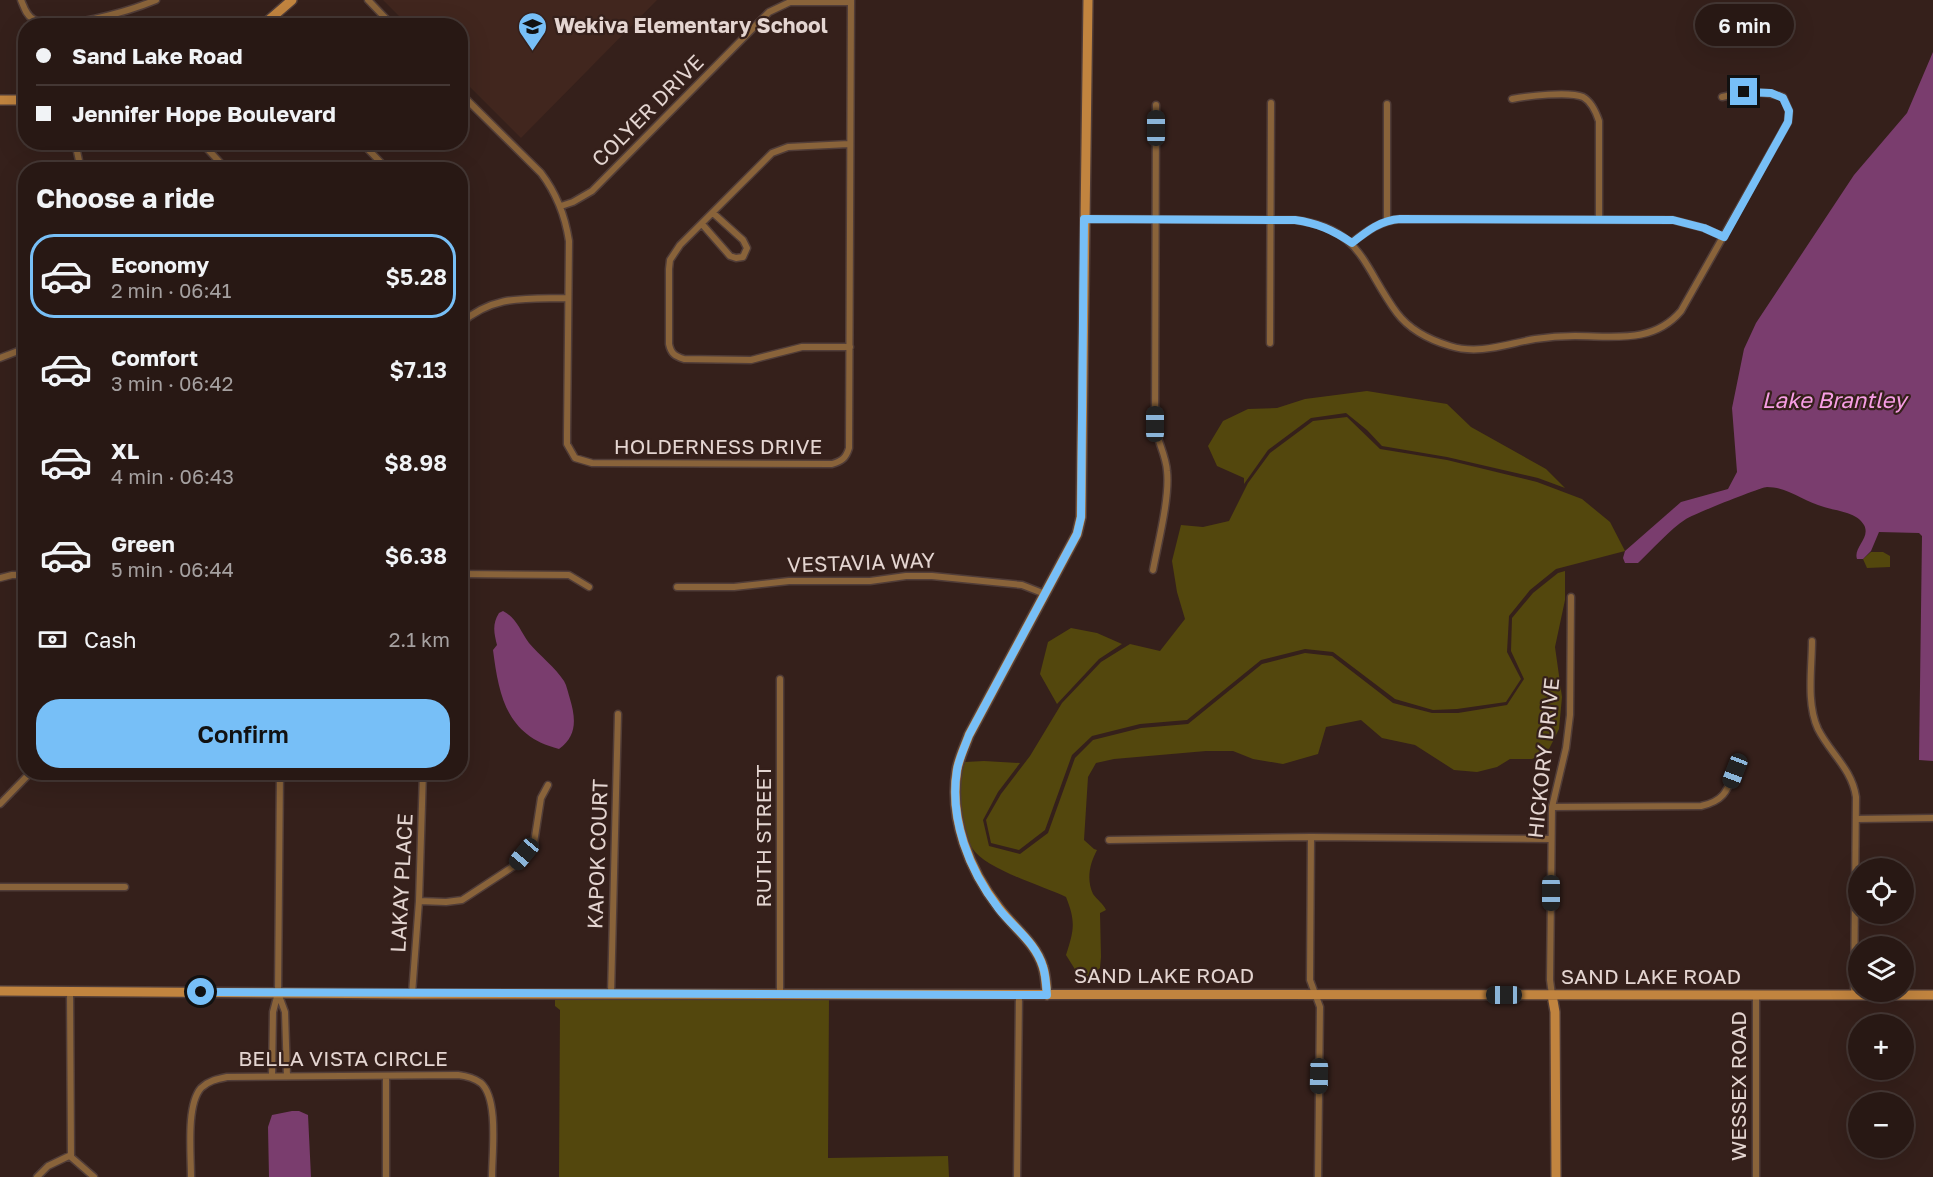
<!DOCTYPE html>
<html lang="en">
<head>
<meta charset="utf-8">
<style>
	body { margin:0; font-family:"Golos Text",sans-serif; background:#342522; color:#f1f3f6; height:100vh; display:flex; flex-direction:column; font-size:22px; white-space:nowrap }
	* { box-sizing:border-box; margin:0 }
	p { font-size:20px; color:#a5a0a0 }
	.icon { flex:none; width:33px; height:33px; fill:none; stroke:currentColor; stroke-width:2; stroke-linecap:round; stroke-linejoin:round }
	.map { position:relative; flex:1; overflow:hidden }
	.drawer { position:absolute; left:18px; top:162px; width:450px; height:618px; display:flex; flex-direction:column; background:#281814; border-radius:24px; box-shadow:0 6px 24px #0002,0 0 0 2px #443734 }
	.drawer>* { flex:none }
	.banner { position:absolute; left:18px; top:18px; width:450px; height:132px; border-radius:24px; box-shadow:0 6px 24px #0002,0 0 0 2px #443734; display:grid; align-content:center; height:132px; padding:0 18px; background:#281814 }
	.buttons { position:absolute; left:1848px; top:858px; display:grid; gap:12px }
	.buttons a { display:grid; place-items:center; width:66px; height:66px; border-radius:50%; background:#281814; box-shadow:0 6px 24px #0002,0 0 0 2px #443734; font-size:30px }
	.end { position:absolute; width:27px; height:27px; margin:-14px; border:8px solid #77bff7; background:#111; box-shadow:0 0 0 3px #111 }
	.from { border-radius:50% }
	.bubble { position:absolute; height:42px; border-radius:21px; background:#281814; box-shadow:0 6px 24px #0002,0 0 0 2px #443734; font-size:20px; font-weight:600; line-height:42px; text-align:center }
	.car { position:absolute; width:18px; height:36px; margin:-18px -9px; border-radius:8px; box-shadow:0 0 4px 2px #0007; background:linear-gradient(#222 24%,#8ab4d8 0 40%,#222 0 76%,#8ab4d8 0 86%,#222 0) }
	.banner b { display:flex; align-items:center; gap:21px; height:57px; font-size:22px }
	.banner b+b { border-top:2px solid #443734 }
	.banner i { width:15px; height:15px; background:#f1f3f6 }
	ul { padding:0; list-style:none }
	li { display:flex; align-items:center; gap:18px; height:84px; margin:0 12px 9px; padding:0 6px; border:3px solid transparent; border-radius:24px }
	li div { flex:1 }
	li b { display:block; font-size:22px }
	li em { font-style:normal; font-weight:600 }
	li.current { border-color:#77bff7 }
	li>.icon { width:54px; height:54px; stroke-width:1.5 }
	h2 { padding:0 18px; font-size:27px; line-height:72px }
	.pay { display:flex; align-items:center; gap:15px; height:66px; padding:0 18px; font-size:22px }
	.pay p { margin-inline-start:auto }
	.button { display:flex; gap:12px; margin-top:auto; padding:12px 18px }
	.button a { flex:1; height:69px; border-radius:24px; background:#77bff7; color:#111; font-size:24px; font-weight:600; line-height:69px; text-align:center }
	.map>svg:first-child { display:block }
</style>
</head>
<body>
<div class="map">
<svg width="1933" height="1177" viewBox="0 0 1933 1177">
	<rect width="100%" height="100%" fill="#35201b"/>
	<path fill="#41261e" d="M383 0H657L521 138 461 78 460 26 408 25Z"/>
	<path fill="#53470d" d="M1367 391 1447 404 1471 427 1546 469 1565 488 1538 478 1447 457 1382 446 1367 430 1346 413 1311 418 1268 450 1244 484V478L1217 466 1208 446 1223 421 1248 409 1277 408 1305 399Z
		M1347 417 1380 449 1447 460 1537 482 1582 499 1610 522 1625 551 1556 569 1530 590 1509 616 1507 652 1521 679 1506 702 1457 709 1433 710 1395 699 1333 652 1305 649 1261 660 1187 720 1140 724 1092 736 1072 755 1045 830 1019 850 991 843 986 820 1001 794 1030 756 1062 703 1101 662 1130 644 1160 651 1185 619 1177 592 1172 561 1181 525 1203 527 1229 521 1248 483 1270 453 1313 421Z
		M1871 552H1883L1890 556V567L1867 568 1863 559Z
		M1565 571V600L1555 647 1562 697 1559 729 1548 751 1532 759H1510L1497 767 1477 772 1454 770 1415 745 1382 738 1361 720 1326 727 1318 754 1283 764 1253 759 1233 751H1206L1114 759 1096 763 1088 777 1084 840 1094 849 1097 850C1090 863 1086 879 1093 894 1097 900 1103 903 1106 910L1100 913 1101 957 1100 968 1090 977 1076 971 1066 955C1074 930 1076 922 1066 897 1043 886 985 869 972 848 966 838 963 824 961 813 959 795 959 779 965 762L984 761 1020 763 998 792 983 820 989 846 1020 854 1048 833 1075 758 1093 740 1141 728 1188 724 1262 664 1305 653 1332 656 1393 703 1432 713H1458L1507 705 1524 679 1511 651 1512 618 1533 593 1558 573Z
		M1071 628 1097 633 1122 644 1099 659 1057 704 1040 674 1048 642Z
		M829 998 828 1158 948 1156 949 1177H559L560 1010 555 1006V999Z"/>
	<path fill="#7a3d6e" d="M1933 52V761L1919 760 1922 536 1919 533 1879 532 1871 551 1863 559H1857C1853 547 1871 538 1864 525 1857 512 1836 511 1824 507 1804 502 1788 487 1767 487 1761 487 1694 514 1686 519 1670 529 1652 550 1638 563H1625L1623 558 1625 551 1681 502 1728 489 1737 472 1732 408 1744 349 1756 323 1854 175 1907 113Z
		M503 611C517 618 520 631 529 643 540 656 555 667 564 681 567 686 568 693 570 699 576 719 577 736 559 749 507 736 499 697 493 650L497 645C494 633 492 624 499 613Z
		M292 1111H299L308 1115 311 1177H269L268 1127 272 1115Z"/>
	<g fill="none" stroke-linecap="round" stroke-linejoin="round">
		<defs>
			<path id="street" d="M21 0C24 7 26 15 33 19 56 34 132 10 156 0
				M368 0 393 26
				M460 93 541 173C557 194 565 215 569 241L567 434V444L575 458 592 463 832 464C842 461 846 458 849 448L851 0
				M1512 99C1528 96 1569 91 1583 97 1592 102 1596 112 1599 121V219
				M75 142 81 170
				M201 142 227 170
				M361 142 388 170
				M849 144 788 147 772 153 680 245 670 260 669 269V344C671 354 675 356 684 359L751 360 802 347H850
				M561 206 573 202 592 191 769 12 790 2H851
				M1084 219 1295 220C1362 228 1363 267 1397 313 1409 329 1430 340 1450 346 1479 355 1506 344 1535 339 1548 337 1561 336 1575 336 1614 336 1653 344 1681 311L1788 122 1789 111 1783 97C1762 90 1743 92 1722 97
				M1387 220V104
				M702 224 730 256 736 258 743 257 747 248 743 240 713 213
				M1351 243C1367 231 1380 221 1400 219L1673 220 1704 228 1724 237
				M460 324C494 294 526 299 568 298
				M1270 343 1271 103
				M0 358 26 348
				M1153 570C1158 543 1170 497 1167 471 1166 455 1157 441 1155 425L1156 105
				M460 574 569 575 589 587
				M0 578 12 575H26
				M677 587H734L789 581H870L906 576H932L1022 585 1045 594
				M1812 641C1812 668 1806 703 1818 729 1830 753 1852 769 1856 797L1854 995
				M0 804 31 772
				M1552 807 1701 806C1724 801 1727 791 1735 771
				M1856 819 1933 818
				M1311 837 1310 980 1320 1007 1318 1177
				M1109 840 1311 837 1551 839
				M0 887H125
				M419 901 446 902 462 900 514 866 534 843 541 798 548 785
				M70 991 71 1157 94 1177
				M278 993 285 1012 287 1076
				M412 994 419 901 423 772
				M611 994 618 714
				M780 994V679
				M1552 995 1550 980 1552 807 1566 748 1570 715 1571 597
				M272 1076 273 1012 278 993 280 772
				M37 1177 48 1166 71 1155
				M191 1177C191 1154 186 1105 201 1088 208 1081 217 1079 227 1077L458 1075C467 1076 474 1078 481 1083 499 1099 492 1154 492 1177
				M386 1177V1076
				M1017 1177 1019 995
				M1756 1177V995"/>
			<path id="secondary" d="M262 26 292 0
				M0 100H26
				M0 991 412 994 1933 995
				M1047 995C1046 986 1046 976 1043 967 1036 943 1014 928 999 908 969 870 949 818 957 770 959 758 965 746 969 735L1077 534 1081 517 1088 0
				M1552 995 1555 1012 1556 1177"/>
		</defs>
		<use href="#street" stroke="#513d38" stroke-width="9"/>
		<use href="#secondary" stroke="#513d38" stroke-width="12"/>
		<use href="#street" stroke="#89633a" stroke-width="6"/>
		<use href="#secondary" stroke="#c1843f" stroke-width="9"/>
	</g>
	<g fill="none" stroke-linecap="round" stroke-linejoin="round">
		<path stroke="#77bff7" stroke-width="8" d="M201 992 1047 995C1046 986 1046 976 1043 967 1036 943 1014 928 999 909 969 870 949 819 957 770 959 758 965 746 969 735L1077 534 1081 517 1084 219 1295 220C1317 223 1333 230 1352 243 1367 231 1381 220 1400 219L1673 220 1704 228 1724 237 1788 122 1789 111 1783 98 1771 93 1744 92"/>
	</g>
	<defs>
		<symbol id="school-pin" viewBox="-11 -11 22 30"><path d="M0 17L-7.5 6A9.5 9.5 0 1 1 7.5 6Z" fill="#77bff7" stroke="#35201b"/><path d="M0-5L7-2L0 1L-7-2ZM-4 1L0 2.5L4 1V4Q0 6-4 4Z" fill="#111"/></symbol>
	</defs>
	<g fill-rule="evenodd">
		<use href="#school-pin" x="516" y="10" width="33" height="45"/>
	</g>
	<g text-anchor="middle" stroke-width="4.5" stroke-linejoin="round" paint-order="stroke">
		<g font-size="21" font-weight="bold" fill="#e4d5d1" stroke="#35201b" text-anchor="start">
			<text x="554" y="33">Wekiva Elementary School</text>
		</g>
		<g font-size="21" fill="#e4d5d1" stroke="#35201b">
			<text transform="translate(648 111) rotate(-45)" y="7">COLYER DRIVE</text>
			<text x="718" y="454">HOLDERNESS DRIVE</text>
			<text transform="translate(861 563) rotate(-2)" y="7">VESTAVIA WAY</text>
			<text transform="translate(1544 758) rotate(-84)" y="7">HICKORY DRIVE</text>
			<text transform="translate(764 836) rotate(-90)" y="7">RUTH STREET</text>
			<text transform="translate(598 854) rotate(-88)" y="7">KAPOK COURT</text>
			<text transform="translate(402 883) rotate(-87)" y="7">LAKAY PLACE</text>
			<text x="1164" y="983">SAND LAKE ROAD</text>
			<text x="1651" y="984">SAND LAKE ROAD</text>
			<text x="343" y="1066">BELLA VISTA CIRCLE</text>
			<text transform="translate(1739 1086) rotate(-90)" y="7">WESSEX ROAD</text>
		</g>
		<g font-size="22" font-style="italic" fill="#f79ee4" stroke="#35201b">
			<text x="1834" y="408">Lake Brantley</text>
		</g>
	</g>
</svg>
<div class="buttons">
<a><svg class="icon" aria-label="locate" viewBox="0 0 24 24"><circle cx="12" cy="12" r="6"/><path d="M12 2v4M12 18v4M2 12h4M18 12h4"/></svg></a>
<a><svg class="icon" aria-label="layers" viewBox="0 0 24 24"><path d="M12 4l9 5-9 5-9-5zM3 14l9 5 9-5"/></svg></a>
<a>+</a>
<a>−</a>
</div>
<i class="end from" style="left:201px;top:992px"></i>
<i class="end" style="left:1744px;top:92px"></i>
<div class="bubble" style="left:1695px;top:4px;width:99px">6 min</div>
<i class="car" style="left:1156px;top:128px;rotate:0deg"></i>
<i class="car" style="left:1155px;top:424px;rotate:0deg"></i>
<i class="car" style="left:1735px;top:771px;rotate:201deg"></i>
<i class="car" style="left:524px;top:854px;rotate:220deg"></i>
<i class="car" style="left:1551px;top:893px;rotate:180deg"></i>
<i class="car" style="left:1504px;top:995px;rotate:270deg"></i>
<i class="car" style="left:1319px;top:1076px;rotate:181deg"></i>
<div class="banner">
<b><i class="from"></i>Sand Lake Road</b>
<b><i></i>Jennifer Hope Boulevard</b>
</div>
<section class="drawer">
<h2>Choose a ride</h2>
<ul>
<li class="current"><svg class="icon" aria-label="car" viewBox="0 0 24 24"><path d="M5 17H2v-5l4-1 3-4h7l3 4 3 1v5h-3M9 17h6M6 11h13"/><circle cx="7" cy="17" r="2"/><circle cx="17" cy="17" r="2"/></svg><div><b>Economy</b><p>2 min · 06:41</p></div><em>$5.28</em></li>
<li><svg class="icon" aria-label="car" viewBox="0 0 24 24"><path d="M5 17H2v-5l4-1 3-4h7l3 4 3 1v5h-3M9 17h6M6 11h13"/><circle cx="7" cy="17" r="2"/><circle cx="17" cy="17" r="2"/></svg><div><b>Comfort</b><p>3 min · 06:42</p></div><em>$7.13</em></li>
<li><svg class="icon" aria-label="car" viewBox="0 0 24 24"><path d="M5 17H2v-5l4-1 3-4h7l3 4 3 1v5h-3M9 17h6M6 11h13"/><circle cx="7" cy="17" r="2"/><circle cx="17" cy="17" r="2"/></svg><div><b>XL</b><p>4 min · 06:43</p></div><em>$8.98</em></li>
<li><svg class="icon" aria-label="car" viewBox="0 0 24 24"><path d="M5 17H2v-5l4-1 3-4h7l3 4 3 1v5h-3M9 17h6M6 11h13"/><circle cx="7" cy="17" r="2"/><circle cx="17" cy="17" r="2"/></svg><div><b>Green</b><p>5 min · 06:44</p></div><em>$6.38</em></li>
</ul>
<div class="pay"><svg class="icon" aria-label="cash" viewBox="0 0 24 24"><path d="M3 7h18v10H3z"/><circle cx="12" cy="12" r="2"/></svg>Cash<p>2.1 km</p></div>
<div class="button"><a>Confirm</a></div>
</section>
</div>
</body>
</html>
